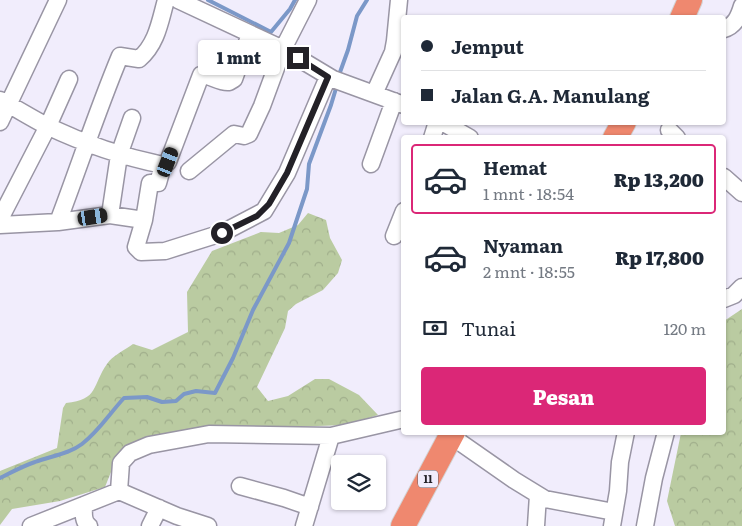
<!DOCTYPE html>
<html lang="id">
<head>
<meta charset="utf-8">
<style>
	body { margin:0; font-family:Literata,serif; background:#f2f2f3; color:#1f2937; height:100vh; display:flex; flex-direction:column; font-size:19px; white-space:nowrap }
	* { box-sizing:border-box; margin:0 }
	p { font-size:16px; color:#747a83 }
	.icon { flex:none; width:28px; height:28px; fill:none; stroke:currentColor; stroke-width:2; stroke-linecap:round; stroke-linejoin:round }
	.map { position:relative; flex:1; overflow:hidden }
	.side { position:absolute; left:401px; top:135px; width:325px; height:300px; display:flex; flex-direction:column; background:#fff; border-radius:5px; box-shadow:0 1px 4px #0004 }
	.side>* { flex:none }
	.top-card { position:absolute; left:401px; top:15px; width:325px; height:110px; border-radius:5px; box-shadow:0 1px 4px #0004; display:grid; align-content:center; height:110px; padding:0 20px; background:#fff }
	.tools { position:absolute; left:331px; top:455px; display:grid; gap:10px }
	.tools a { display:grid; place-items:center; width:55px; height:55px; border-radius:5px; background:#fff; box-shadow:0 1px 4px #0004; font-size:25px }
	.end { position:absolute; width:22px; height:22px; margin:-11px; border:6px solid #232127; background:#fff; box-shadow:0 0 0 2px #fff }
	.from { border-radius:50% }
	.bubble { position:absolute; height:35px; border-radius:5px; background:#fff; box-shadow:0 1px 4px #0004; font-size:16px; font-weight:800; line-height:35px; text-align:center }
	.car { position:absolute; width:15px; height:30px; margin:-15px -8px; border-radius:6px; box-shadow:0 0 4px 1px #0007; background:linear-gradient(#222 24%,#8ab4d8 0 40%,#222 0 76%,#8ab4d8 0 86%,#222 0) }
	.top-card b { display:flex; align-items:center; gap:18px; height:48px; font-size:19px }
	.top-card b+b { border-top:1px solid #e0e1e3 }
	.top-card i { width:12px; height:12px; background:#1f2937 }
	ul { padding:9px 0 0; list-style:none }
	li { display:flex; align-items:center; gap:15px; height:70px; margin:0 10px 8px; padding:0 10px; border:2px solid transparent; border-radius:5px }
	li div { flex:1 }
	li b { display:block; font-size:19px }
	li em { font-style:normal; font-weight:800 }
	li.active { border-color:#db2777 }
	li>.icon { width:45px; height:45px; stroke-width:1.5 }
	.pay { display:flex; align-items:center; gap:12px; height:55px; padding:0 20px; font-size:19px }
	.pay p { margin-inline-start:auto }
	.cta { display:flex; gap:10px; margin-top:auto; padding:10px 20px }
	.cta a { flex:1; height:58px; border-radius:5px; background:#db2777; color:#fff; font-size:20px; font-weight:800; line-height:58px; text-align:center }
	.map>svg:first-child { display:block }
</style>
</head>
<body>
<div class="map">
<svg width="742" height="526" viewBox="0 0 742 526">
	<defs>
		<pattern id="forest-crowns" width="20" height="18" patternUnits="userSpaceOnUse" patternTransform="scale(1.25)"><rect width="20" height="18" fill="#bacba1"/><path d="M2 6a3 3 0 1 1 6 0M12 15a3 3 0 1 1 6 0" fill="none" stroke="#a0ae8b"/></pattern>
	</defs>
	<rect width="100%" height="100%" fill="#f1edfc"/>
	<path fill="url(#forest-crowns)" d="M308 213 326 220 330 238 342 260 338 273 323 290 296 304 288 311 285 328 257 387 268 401 288 396 315 379H329L359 395 378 415 346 425 229 429 115 462 105 487 60 501 12 509 0 525V471L57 448 63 408 66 403C99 400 92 385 107 364 112 356 125 350 133 344L152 350 188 332 187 292 212 251 261 232 279 233 298 225Z
		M742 309V526H675L667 501 681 433 724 432V321Z"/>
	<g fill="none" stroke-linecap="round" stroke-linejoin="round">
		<path stroke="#7b98c8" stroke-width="4" d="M208 0 271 32 290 9 295 0
			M339 75 348 50 357 16 367 0
			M0 478C12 472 23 466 35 462 51 456 69 454 82 444 99 431 110 413 124 398L147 397 162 402 176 401 184 394 196 391 215 393 233 358 253 310 289 243 307 189 309 164 331 105 337 85"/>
		<defs>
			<path id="minor" d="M178 0 283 49 333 79 404 105
				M724 29C735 26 739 16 742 6
				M374 94 393 52 395 41 399 0
				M0 100C16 108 31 118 47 126 85 144 123 157 163 165L168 162 201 75C211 75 219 83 229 82L234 79 250 34
				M0 122 58 0
				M442 122 470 138
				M669 130 677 138
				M432 138 437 122
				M371 164 394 101
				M163 165 158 183H150L144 220 136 247 141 252 165 251 222 233 264 211 287 173 328 77
				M189 171 234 134 244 136 249 134 262 106 283 49 308 0
				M724 177 742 193
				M110 215 119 155 132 118
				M0 219 48 126 69 79
				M58 222C79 167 97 111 120 56L139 59C157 44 160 21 166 0
				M0 225 58 222 110 215 144 220
				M394 236 404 211
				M724 299 734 295 742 287
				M451 436 514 480 545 499 614 512
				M240 486 284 498 310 507
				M119 491 121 463 130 453 149 445 209 434 331 436 404 419
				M84 505C84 512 82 521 89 526
				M31 526 119 491 177 516 208 526
				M150 526 159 508
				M304 526 331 436
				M536 526 538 495
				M612 526 618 491 620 462 626 432
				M645 526 654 478 666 432"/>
			<path id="highway" d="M682 18 690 0
				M615 138 624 122
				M403 526 453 432"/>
		</defs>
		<use href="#minor" stroke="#9995a4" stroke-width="19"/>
		<use href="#highway" stroke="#d3d3d4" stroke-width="26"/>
		<use href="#minor" stroke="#fff" stroke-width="16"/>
		<use href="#highway" stroke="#ef886f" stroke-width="24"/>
	</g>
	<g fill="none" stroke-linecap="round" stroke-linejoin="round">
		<path stroke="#232127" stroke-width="6" d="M222 233 257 216 269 204 287 173 328 77 298 58"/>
	</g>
	<g text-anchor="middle" stroke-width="5" stroke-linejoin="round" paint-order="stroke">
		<rect fill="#f1edfc" stroke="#615e67" stroke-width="1" x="418" y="470.5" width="20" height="17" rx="4"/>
		<g font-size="11" font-weight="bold" fill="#232127">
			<text x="428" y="483">11</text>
		</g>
	</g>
</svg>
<div class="tools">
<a><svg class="icon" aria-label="layers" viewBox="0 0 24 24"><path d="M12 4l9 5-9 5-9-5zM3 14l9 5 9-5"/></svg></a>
</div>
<i class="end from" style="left:222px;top:233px"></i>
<i class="end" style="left:298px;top:58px"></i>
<div class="bubble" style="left:198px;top:40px;width:82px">1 mnt</div>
<i class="car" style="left:168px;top:162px;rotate:21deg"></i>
<i class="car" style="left:93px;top:217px;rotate:81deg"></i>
<div class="top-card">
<b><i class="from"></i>Jemput</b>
<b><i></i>Jalan G.A. Manulang</b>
</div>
<section class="side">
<ul>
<li class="active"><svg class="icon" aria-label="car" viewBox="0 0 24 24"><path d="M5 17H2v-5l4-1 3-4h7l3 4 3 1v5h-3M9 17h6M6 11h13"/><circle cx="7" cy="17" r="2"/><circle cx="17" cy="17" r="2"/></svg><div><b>Hemat</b><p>1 mnt · 18:54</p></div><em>Rp 13,200</em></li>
<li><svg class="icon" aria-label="car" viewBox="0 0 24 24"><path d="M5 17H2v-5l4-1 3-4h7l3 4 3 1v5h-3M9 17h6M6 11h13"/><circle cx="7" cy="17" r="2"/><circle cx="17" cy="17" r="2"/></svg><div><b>Nyaman</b><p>2 mnt · 18:55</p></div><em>Rp 17,800</em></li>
</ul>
<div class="pay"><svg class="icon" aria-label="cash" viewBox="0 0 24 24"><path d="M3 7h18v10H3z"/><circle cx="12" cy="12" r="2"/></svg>Tunai<p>120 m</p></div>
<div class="cta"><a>Pesan</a></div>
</section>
</div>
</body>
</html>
